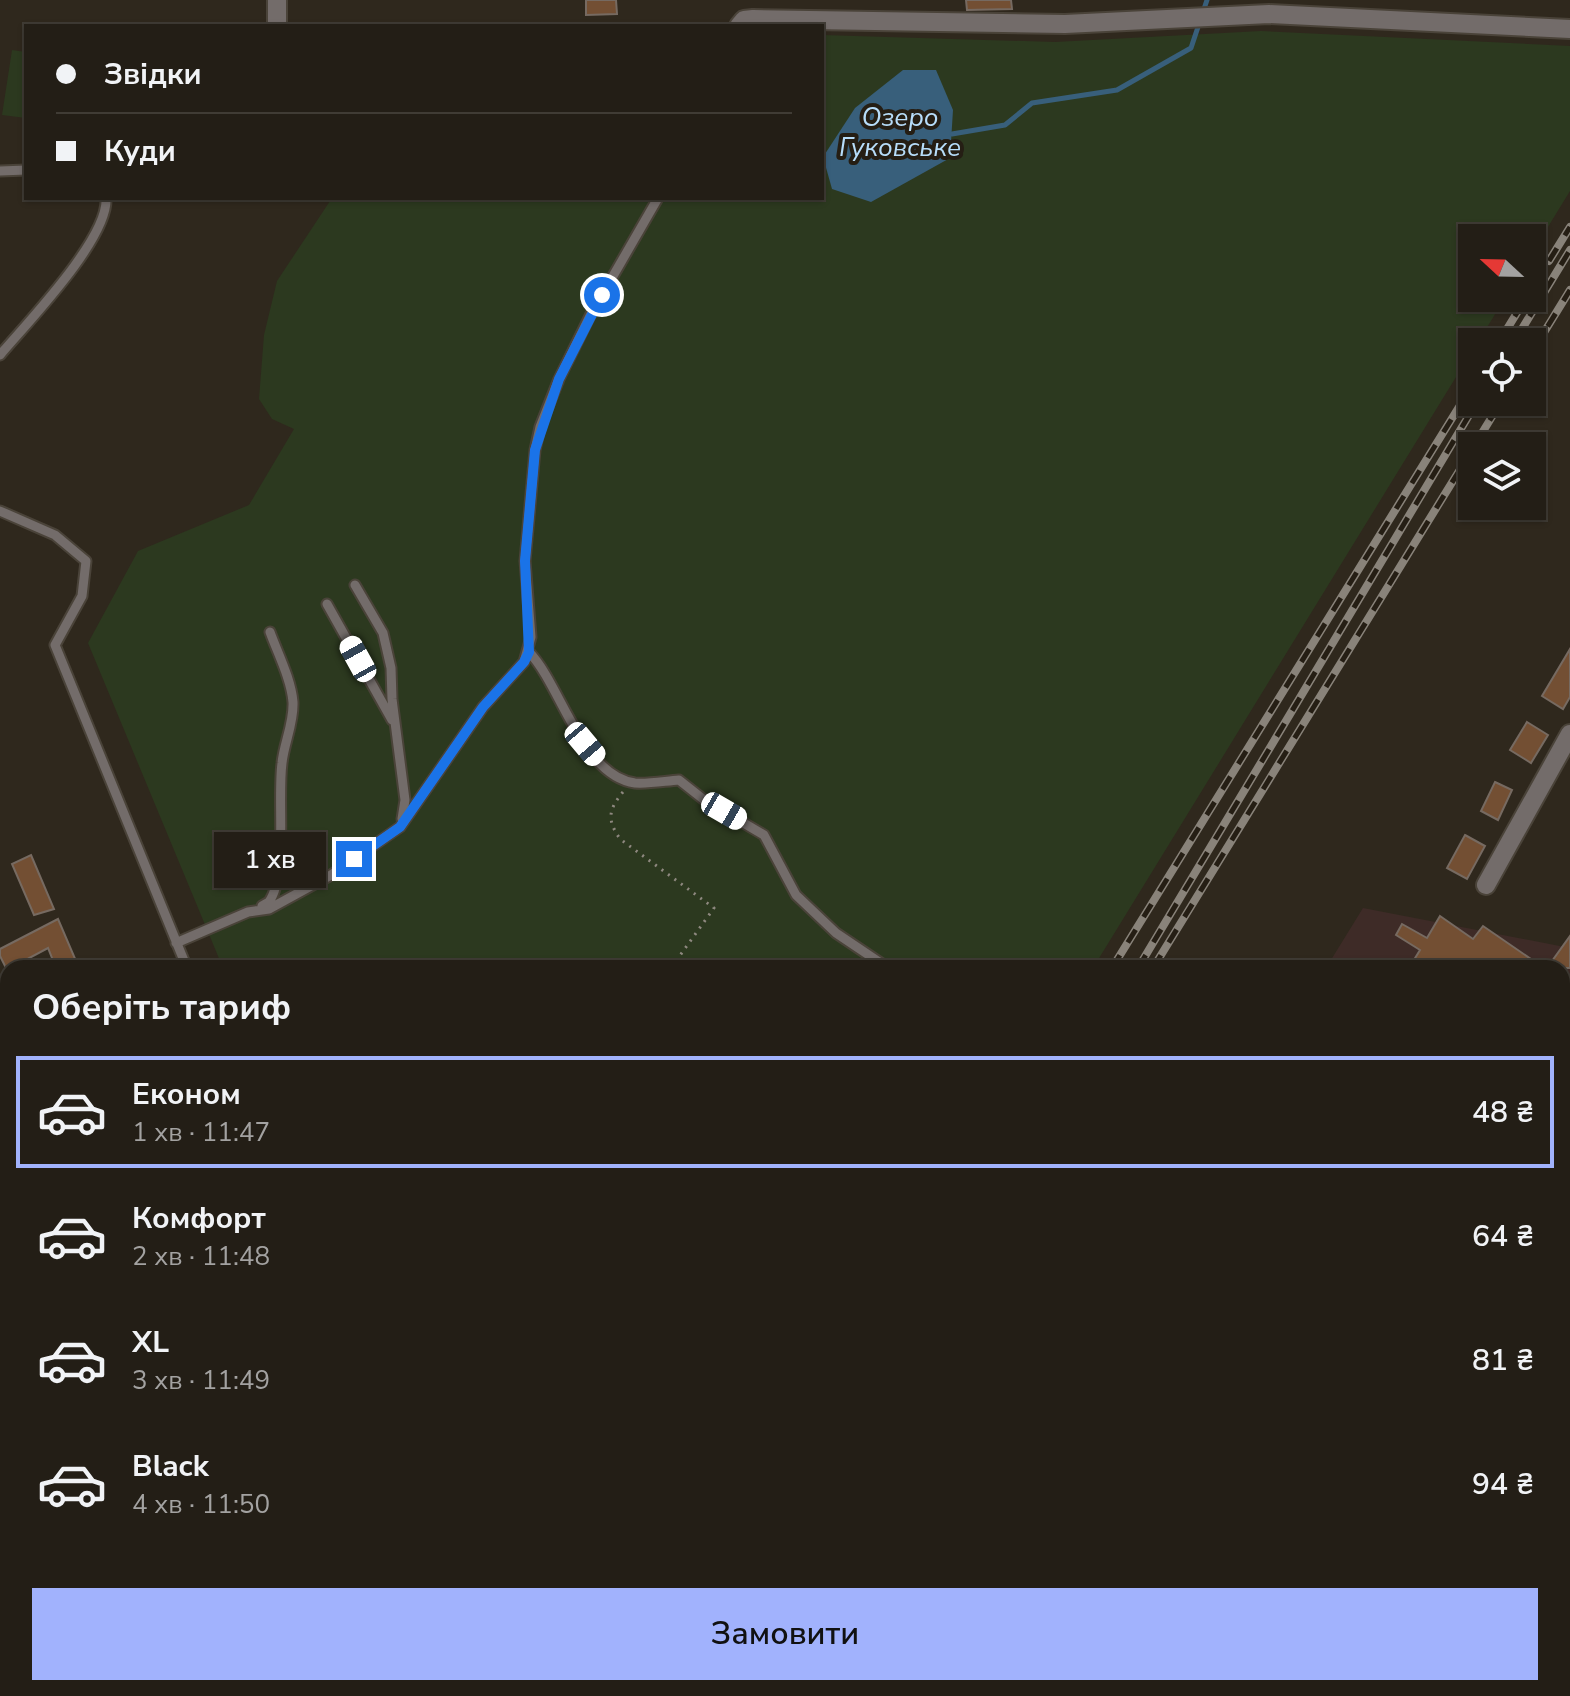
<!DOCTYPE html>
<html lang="uk">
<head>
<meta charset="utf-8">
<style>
	body { margin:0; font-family:"Nunito Sans",sans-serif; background:#2f2b23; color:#f1f3f6; height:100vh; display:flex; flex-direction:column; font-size:30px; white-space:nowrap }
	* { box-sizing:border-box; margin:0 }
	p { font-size:26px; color:#a3a2a1 }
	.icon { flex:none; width:44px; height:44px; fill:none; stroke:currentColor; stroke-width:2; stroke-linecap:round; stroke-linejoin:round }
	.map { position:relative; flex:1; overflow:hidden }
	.panel { position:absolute; left:0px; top:960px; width:1570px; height:736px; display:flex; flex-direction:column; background:#231e16; border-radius:24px 24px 0 0; box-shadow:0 2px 6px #0004,0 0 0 2px #403c35 }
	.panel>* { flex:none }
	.guide { position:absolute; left:24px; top:24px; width:800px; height:176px; border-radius:0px; box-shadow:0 2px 6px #0004,0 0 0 2px #403c35; display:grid; align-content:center; height:176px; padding:0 32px; background:#231e16 }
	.needle { width:52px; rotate:292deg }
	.buttons { position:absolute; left:1458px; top:224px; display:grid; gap:16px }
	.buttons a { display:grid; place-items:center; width:88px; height:88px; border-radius:0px; background:#231e16; box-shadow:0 2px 6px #0004,0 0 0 2px #403c35; font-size:40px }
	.end { position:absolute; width:36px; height:36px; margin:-18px; border:10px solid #1a73e8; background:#fff; box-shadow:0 0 0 4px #fff }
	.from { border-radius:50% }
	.bubble { position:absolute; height:56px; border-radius:0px; background:#231e16; box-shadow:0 2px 6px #0004,0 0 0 2px #403c35; font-size:26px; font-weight:600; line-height:56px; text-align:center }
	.car { position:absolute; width:24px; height:48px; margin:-24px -12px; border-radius:10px; box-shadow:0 0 6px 2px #0007; background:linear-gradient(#fff 24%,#345 0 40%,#fff 0 76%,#345 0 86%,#fff 0) }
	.guide b { display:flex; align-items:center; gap:28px; height:76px; font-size:30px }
	.guide b+b { border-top:2px solid #403c35 }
	.guide i { width:20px; height:20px; background:#f1f3f6 }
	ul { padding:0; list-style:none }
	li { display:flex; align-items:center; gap:24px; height:112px; margin:0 16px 12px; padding:0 16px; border:4px solid transparent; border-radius:0px }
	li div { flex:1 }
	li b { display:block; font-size:30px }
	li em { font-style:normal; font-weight:600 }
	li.selected { border-color:#a1b2fd }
	li>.icon { width:72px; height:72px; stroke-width:1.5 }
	h2 { padding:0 32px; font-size:36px; line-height:96px }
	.primary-button { display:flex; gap:16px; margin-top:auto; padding:16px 32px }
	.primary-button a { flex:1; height:92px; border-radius:0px; background:#a1b2fd; color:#111; font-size:32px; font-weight:600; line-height:92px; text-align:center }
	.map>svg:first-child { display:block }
</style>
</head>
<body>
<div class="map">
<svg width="1570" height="1696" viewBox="0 0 1570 1696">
	<rect width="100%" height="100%" fill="#2f281d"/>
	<path fill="#3e2b27" d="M1363 908 1570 948V1216L1563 1226 1562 968H1326Z"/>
	<path fill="#2c391f" d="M1261 31 1570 46V191L1532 253V238H1472V298H1505L1478 342H1472V351L1093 968H223L88 643 138 551 249 505 294 429 272 419 259 399 264 335 277 281 332 198H822V35L1055 42Z
		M12 50 26 52V118L2 115Z"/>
	<path fill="#566b44" d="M743 1688H837L850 1696H737Z"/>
	<path fill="#385f7b" d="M903 70H936L953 110 950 158 871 202 832 189 823 157 855 108Z"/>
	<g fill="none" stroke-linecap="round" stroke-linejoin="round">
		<path stroke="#385f7b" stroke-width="5" d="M952 134 1005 125 1032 103 1117 90 1191 48 1207 0"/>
	</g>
	<path fill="#734f33" stroke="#766a61" stroke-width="2" d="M586 0H616L617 14 586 15Z
		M966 0H1011L1012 9 967 10Z
		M1570 649V697L1563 709 1542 696Z
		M1527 722 1548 735 1531 763 1510 750Z
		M1495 782 1512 790 1498 820 1481 811Z
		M1465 835 1485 846 1467 879 1447 868Z
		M31 855 54 909 34 915 12 864Z
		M1440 916 1473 939 1483 926 1544 968H1409L1420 950 1396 935 1402 924 1427 938Z
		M58 919 79 968H56L48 948 7 970 0 956V949Z
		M1570 936V968H1547Z"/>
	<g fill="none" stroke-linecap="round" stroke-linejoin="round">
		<defs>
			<path id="lane" d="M0 171 26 170
				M0 355C27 323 109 238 106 198
				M0 511 55 535 86 561 82 596 55 645 187 968
				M355 585 383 633 391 668 392 699 405 800 402 819
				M327 604 392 720
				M529 652C561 685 582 776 635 783 649 784 665 781 679 780L703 799 764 835 796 895 836 933 888 968
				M262 906 269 902C288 874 277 801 282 763 284 743 294 723 293 702 291 679 278 654 270 632
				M176 943 248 912 269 909 331 875 400 827 483 707 524 662 531 637 525 561 535 450 540 427 559 379 590 316 658 198
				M1570 1170 1564 1178 1570 1182"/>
			<path id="street" d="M277 26V0
				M739 26 744 20 753 19 1065 24 1269 14 1570 29
				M1486 885 1570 734
				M0 1499 8 1481
				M462 1688 480 1696
				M206 1696 211 1688"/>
			<path id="highway" d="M0 1076 8 1087
				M0 1217 8 1221
				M0 1337 8 1336
				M913 1688 927 1696"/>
		</defs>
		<use href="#lane" stroke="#4a4339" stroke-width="13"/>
		<use href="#street" stroke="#4a4339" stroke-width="22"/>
		<use href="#highway" stroke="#4a4339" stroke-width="28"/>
		<path stroke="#8e887f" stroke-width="3" stroke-dasharray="2 6" stroke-linecap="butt" d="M623 792C608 810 607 820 620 839L714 908 671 968
			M1562 1331 1570 1336
			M1406 1688 1416 1696
			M648 1696 652 1688"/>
		<use href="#lane" stroke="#736c6a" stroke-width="9"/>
		<use href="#street" stroke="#736c6a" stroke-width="18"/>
		<use href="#highway" stroke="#dbcac4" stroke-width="24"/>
		<defs>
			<path id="rail" d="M1549 261 1570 227
				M1499 342 1526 298
				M1514 342 1570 250
				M1532 352 1570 290
				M1474 446 1501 402
				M1112 968 1472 386
				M1138 968 1477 402
				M1153 968 1472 450
				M664 1696 669 1688
				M683 1696 688 1688
				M702 1696 707 1688"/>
		</defs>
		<use href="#rail" stroke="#89837a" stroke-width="8"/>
		<use href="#rail" stroke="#251e14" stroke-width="5" stroke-dasharray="15" stroke-linecap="butt"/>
	</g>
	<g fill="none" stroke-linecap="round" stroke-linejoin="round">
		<path stroke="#1a73e8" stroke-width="10" d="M354 859 400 827 483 707 524 662 529 652 525 561 535 450 559 379 602 295"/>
	</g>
	<g text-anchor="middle" stroke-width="8" stroke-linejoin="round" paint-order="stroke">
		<g font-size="26" font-style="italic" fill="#b7ddfa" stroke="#251e14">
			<text x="900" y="126">Озеро<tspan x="900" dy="30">Гуковське</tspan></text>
		</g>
	</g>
</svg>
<div class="buttons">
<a><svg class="needle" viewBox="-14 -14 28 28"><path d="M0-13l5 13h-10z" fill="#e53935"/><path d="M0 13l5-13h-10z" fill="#a3a2a1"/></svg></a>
<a><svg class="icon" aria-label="locate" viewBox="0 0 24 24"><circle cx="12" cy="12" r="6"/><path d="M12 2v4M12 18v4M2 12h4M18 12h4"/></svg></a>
<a><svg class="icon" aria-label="layers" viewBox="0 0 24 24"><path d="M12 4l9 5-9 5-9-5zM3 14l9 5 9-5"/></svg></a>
</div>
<i class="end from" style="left:602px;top:295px"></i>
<i class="end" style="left:354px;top:859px"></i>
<div class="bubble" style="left:214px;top:832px;width:112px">1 хв</div>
<i class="car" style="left:358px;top:659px;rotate:331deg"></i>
<i class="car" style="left:585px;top:744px;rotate:140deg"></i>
<i class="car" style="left:724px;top:811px;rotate:120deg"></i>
<div class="guide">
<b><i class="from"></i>Звідки</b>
<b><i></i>Куди</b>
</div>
<section class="panel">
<h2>Оберіть тариф</h2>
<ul>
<li class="selected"><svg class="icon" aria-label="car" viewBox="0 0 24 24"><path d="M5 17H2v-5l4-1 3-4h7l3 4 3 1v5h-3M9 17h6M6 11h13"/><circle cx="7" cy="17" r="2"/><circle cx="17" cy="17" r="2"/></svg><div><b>Економ</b><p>1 хв · 11:47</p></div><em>48 ₴</em></li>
<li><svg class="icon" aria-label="car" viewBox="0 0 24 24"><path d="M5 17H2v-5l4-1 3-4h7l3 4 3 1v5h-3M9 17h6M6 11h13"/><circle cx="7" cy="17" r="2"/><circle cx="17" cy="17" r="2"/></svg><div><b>Комфорт</b><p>2 хв · 11:48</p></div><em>64 ₴</em></li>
<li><svg class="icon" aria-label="car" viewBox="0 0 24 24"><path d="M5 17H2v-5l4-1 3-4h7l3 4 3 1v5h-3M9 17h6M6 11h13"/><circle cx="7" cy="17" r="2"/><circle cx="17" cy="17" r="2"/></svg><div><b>XL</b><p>3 хв · 11:49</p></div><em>81 ₴</em></li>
<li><svg class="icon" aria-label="car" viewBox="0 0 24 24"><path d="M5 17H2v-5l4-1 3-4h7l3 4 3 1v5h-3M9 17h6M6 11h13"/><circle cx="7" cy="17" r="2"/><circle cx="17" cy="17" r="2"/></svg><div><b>Black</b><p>4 хв · 11:50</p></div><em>94 ₴</em></li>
</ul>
<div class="primary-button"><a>Замовити</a></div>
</section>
</div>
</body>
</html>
